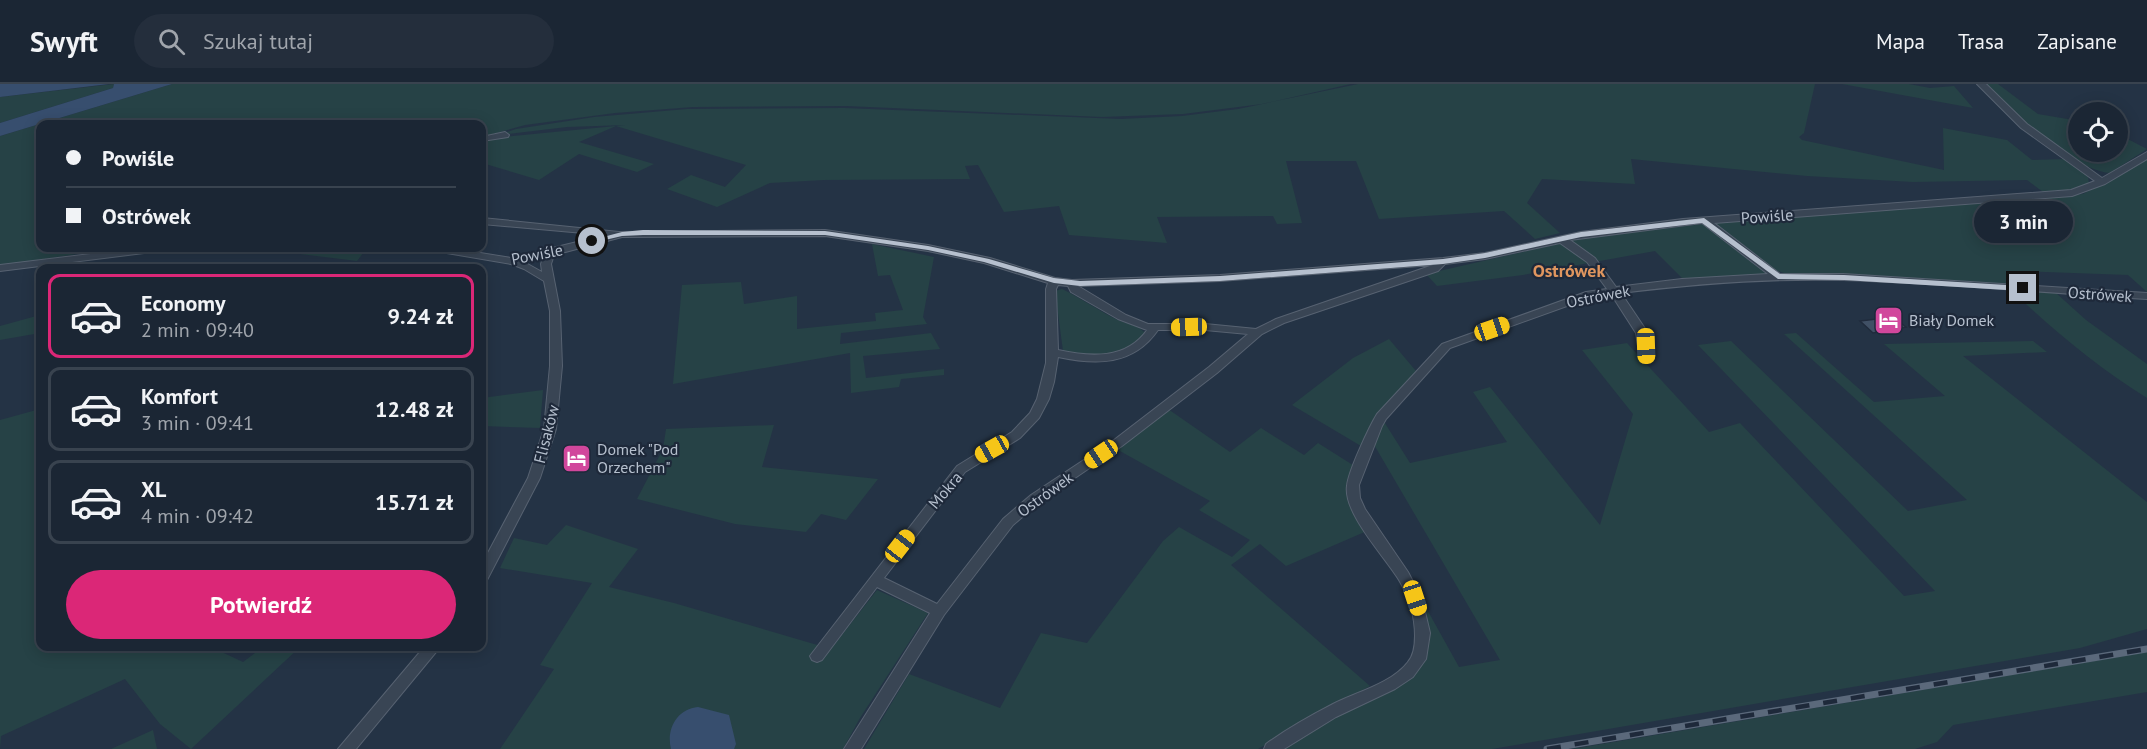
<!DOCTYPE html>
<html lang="pl">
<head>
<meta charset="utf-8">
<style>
	body { margin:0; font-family:"PT Sans",sans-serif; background:#242e3c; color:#f1f3f6; height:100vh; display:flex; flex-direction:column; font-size:22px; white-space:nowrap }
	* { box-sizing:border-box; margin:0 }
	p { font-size:20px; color:#a0a5ac }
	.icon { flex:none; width:33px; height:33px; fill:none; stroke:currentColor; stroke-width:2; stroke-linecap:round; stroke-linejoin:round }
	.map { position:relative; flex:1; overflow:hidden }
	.side { position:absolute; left:36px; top:180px; width:450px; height:387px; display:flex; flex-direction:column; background:#1b2634; border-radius:12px; box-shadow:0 3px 15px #0003,0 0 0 2px #39434f }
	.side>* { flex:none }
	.guide { position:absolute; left:36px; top:36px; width:450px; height:132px; border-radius:12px; box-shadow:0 3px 15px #0003,0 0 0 2px #39434f; display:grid; align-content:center; height:132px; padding:0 30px; background:#1b2634 }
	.tools { position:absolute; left:2068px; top:18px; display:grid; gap:12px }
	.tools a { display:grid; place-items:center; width:60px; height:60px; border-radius:50%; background:#1b2634; box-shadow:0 3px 15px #0003,0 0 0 2px #39434f; font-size:30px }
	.end { position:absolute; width:27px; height:27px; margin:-14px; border:8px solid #b6c0ce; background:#111; box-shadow:0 0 0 3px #111 }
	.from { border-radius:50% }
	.bubble { position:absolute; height:42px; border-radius:21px; background:#1b2634; box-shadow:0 3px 15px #0003,0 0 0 2px #39434f; font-size:20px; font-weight:600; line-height:42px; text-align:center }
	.car { position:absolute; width:18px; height:36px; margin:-18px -9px; border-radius:8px; box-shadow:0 0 4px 2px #0007; background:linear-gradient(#f5c518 24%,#345 0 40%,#f5c518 0 76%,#345 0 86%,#f5c518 0) }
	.guide b { display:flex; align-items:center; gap:21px; height:57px; font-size:22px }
	.guide b+b { border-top:2px solid #39434f }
	.guide i { width:15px; height:15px; background:#f1f3f6 }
	ul { padding:10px 0 0; list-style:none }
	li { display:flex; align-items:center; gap:18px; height:84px; margin:0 12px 9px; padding:0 18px; border:3px solid #39434f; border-radius:12px }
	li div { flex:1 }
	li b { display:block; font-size:22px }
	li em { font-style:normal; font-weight:600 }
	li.on { border-color:#db2777 }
	li>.icon { width:54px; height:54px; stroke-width:1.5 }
	.action { display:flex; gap:12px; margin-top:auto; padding:12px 30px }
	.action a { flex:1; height:69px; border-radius:36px; background:#db2777; color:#fff; font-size:24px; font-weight:600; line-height:69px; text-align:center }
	header { display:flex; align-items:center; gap:36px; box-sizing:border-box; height:84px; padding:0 30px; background:#1b2634; border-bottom:2px solid #39434f }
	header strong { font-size:28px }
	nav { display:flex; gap:33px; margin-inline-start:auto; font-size:21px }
	.search { width:420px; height:54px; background:#242e3c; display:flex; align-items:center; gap:15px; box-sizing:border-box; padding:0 21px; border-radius:33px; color:#a0a5ac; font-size:22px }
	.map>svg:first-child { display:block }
</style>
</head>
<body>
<header>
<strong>Swyft</strong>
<div class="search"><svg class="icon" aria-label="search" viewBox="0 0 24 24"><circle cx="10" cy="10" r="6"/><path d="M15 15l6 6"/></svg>Szukaj tutaj</div>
<nav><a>Mapa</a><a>Trasa</a><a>Zapisane</a></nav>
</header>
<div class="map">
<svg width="2147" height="665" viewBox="0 0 2147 665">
	<rect width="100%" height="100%" fill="#243345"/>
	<path fill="#264246" d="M114 0 113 4 0 39V13Z
		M172 0H1351L1262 20 1183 30 1102 33 846 22 693 23 615 29 525 41 490 51 494 54 626 41 567 43 499 51 516 45 594 33 687 25 844 24 1121 35 1182 32 1238 25 1358 0H1815L1804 49 1799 53 1802 56 1944 86 1943 44 2007 56 2032 76 2067 75 2088 92 2089 100 2073 106 2043 108 2027 96 1913 98 1807 92 1631 75 1635 100 1542 95 1527 119 1560 149 1535 155 1504 127 1379 135 1356 77H1286L1302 139 1277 140 1273 132 1157 133 1167 159 1069 151 1059 122 1004 128 978 81 965 82 970 95 824 96 770 99 717 123 667 105 691 91 725 103 746 81 616 42 579 58 654 80 637 88 579 70 539 96 482 79V40H40V164H115L0 182V52Z
		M1842 0H1909L1930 4 1954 2 1973 24Z
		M1985 0H1998L2038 30 2079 37V68H2118V50L2147 65 2110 89C2069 84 2014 29 1985 0Z
		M2147 75V208L2128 191 2017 187 2032 203 1790 191 1775 186 1713 139 2083 110Z
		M1704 140 1769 188V191L1683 195 1655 167 1523 191 1437 202 1426 190 1588 153Z
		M872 160 934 173 923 233 927 240 841 249 840 260 931 249 940 265 863 272 866 294 944 285V291L901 295 899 303 851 309 850 269 673 300 682 201 741 198 744 220 797 212V245L876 237 875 229 903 226 890 191 878 192Z
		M304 164H367L357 177 300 170Z
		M1062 205C1081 214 1099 227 1118 236 1127 240 1138 241 1144 248L1143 256C1117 271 1092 275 1063 267L1055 207Z
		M2011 206 2055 208 2086 236 2147 280V314C2097 283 2054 247 2011 206Z
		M40 231V249L0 256V242Z
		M1796 249 1874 318 1945 312 1884 260 2033 257 2047 268 1963 272 2147 418V545L2080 564 1492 665H1283L1340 630 1406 595 1423 580 1429 556 1419 511 1459 583 1500 576 1373 359 1383 336 1410 379 1507 358 1473 308 1490 303 1600 441 1633 330 1582 266 1627 259 1709 348 1740 339 1904 512 1935 507 1698 261 1731 257 1908 427 1967 416 1784 250Z
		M1389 255 1416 287 1374 337 1361 362 1292 321 1353 274Z
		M543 306 540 344 482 342V314Z
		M40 325V562L211 563 243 578 263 563H300L191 665 160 640 125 595 1 652 0 665V336Z
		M1168 325 1230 368 1261 344 1304 371 1318 359 1356 383 1347 402 1367 447 1286 482 1260 460 1231 481 1370 602 1258 665H864L909 590 1000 624 1041 549 1087 559 1163 457 1179 443 1232 473 1250 456 1199 426 1210 417 1118 366Z
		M774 341 762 383 878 395 846 436 821 430 806 448 735 440 637 415 663 365 666 345Z
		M566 441 638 465 609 503 674 519 831 565 877 506 928 529 860 634 843 665H500L554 585 540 581 592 499 500 484 514 454 547 461Z
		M2147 568V608L1953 641 1937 658 1915 665H1572Z
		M153 646 157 665H111Z"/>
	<path fill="#374e6e" d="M0 0H109L0 13Z
		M114 0H172L0 52V39L113 4Z
		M698 623 729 631 736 660 734 665H671C666 645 677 625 698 623Z"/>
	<path fill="#405065" stroke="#202b3c" stroke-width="1.5" d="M1893 233 1906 243 1873 249 1860 237Z"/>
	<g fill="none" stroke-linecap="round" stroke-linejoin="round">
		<defs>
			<path id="street" d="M1977 0H1986L2027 40 2102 94 2147 68V75L2105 100 2072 112 1714 139 1780 190H1843L2147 209V215C2046 209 1944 199 1843 196 1769 194 1694 200 1621 209L1648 249 1652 275 1650 277H1642L1640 275 1636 249 1611 210 1592 213 1450 264 1386 335 1382 342 1359 401 1360 414 1365 425 1408 488 1422 515 1430 549 1426 575 1413 593 1395 605 1336 633 1284 665H1264L1266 660C1287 645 1310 632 1333 620 1356 608 1391 600 1408 578 1414 571 1415 561 1415 552 1415 532 1409 513 1399 496 1385 473 1343 429 1347 402 1348 388 1369 343 1377 330L1442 260 1586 208 1607 205 1587 178 1560 159 1485 175 1445 180 1438 187 1284 239 1262 250 1217 289 1122 362 1041 417 1013 441 944 531 861 665H844L930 529 877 503 822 576 817 578 812 576 810 572 957 382 1012 348 1030 329 1037 315 1046 279V205L1048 199 984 179 928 167 825 152 622 153 554 171 551 180 560 227 562 282 556 345 540 394 487 496 482 497V480L528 394 544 345 550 282V227L544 197 524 185 511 180 435 167 430 164H450L511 174 606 151 482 140V134L619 148 825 146 928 161 990 174 1055 194 1072 196 1220 191 1443 174 1485 169 1581 148 1683 135 2071 106 2095 97 2021 44ZM1702 139 1768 190 1682 195 1616 203 1595 174 1570 156ZM543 174 541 180 542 188 524 178ZM1433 181 1276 235 1256 245 1205 240H1148L1126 231 1078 202 1220 197ZM1058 201 1068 202 1071 208 1118 235 1147 246C1126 276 1090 273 1058 266L1056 205ZM1158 246H1205L1248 250 1209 283 1114 356 1031 411 1003 435 937 520 884 494 965 388 1020 354 1039 334 1049 315 1054 298 1058 273C1096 281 1133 282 1158 246Z
				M505 48 509 51 508 53 482 57V53Z
				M140 164H165L160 167 0 187V181Z
				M425 562H441L356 665H338Z"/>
		</defs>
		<use href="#street" stroke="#576271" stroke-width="2"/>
		<use href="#street" fill="#394554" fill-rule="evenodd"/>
		<defs>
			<path id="rail" d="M1547 665 2147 565"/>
		</defs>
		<use href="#rail" stroke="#5b697b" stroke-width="7"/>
		<use href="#rail" stroke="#1e293a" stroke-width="4.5" stroke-dasharray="14" stroke-linecap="butt"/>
	</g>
	<path fill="#b6c0ce" d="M1704 134 1780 190 1844 191 2023 202 2027 204 2023 207 1844 196 1778 195 1702 139 1581 153 1485 174 1443 180 1220 197 1080 202 1054 199 984 178 928 166 825 151H643L622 152 592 159 588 157 622 148 643 146 825 147 928 162 989 175 1054 194 1080 197 1220 192 1443 175 1485 169 1581 148Z"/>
	<defs>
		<symbol id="hotel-square" viewBox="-11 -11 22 22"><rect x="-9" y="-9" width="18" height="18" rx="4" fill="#d1479c" stroke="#1e293a"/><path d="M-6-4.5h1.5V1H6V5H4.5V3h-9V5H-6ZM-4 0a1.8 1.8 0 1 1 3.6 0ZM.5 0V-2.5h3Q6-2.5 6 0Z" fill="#fff"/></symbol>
	</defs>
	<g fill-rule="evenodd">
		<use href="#hotel-square" x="1872" y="220" width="33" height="33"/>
		<use href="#hotel-square" x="560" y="358" width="33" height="33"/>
	</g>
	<g text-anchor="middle" stroke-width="4.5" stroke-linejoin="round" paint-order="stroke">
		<g font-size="16" fill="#b6c0ce" stroke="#1e293a">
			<text transform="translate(1767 132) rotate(-4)" y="6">Powiśle</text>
			<text transform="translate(537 170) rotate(-11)" y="6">Powiśle</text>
			<text transform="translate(2100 210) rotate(4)" y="6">Ostrówek</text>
			<text transform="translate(1598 212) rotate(-11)" y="6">Ostrówek</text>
			<text transform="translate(546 350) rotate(-76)" y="6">Flisaków</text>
			<text transform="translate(945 406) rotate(-50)" y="6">Mokra</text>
			<text transform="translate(1045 410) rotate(-36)" y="6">Ostrówek</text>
		</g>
		<g font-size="16" fill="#b6c0ce" stroke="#1e293a" text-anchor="start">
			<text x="1909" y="242">Biały Domek</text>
			<text x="597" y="371">Domek "Pod<tspan x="597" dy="18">Orzechem"</tspan></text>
		</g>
		<g font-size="18" font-weight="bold" fill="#e0965f" stroke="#1e293a">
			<text x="1569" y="193">Ostrówek</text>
		</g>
	</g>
</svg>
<div class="tools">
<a><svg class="icon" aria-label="locate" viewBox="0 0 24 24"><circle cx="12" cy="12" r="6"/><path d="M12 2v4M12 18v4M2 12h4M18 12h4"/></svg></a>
</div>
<i class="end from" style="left:592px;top:157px"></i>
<i class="end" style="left:2023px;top:204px"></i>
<div class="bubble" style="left:1974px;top:117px;width:99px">3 min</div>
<i class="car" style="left:1189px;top:243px;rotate:268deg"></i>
<i class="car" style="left:1492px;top:245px;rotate:71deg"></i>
<i class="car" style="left:1646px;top:262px;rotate:178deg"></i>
<i class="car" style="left:992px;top:365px;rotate:241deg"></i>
<i class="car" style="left:1101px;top:370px;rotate:236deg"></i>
<i class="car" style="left:900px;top:462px;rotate:38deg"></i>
<i class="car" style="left:1415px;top:514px;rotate:162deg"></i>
<div class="guide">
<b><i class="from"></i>Powiśle</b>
<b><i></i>Ostrówek</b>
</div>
<section class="side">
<ul>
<li class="on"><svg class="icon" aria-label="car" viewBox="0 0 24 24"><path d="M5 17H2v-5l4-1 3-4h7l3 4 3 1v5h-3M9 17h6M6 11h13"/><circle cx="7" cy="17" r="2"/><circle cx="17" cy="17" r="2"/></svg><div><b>Economy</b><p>2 min · 09:40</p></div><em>9.24 zł</em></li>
<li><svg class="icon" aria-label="car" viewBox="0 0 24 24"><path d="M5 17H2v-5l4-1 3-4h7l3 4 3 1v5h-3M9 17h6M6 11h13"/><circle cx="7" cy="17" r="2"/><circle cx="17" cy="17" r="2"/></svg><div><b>Komfort</b><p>3 min · 09:41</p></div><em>12.48 zł</em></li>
<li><svg class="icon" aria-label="car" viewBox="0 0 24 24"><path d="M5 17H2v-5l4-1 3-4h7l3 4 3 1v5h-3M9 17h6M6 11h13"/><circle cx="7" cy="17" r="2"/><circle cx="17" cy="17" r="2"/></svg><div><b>XL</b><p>4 min · 09:42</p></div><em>15.71 zł</em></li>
</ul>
<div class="action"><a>Potwierdź</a></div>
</section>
</div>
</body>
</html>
